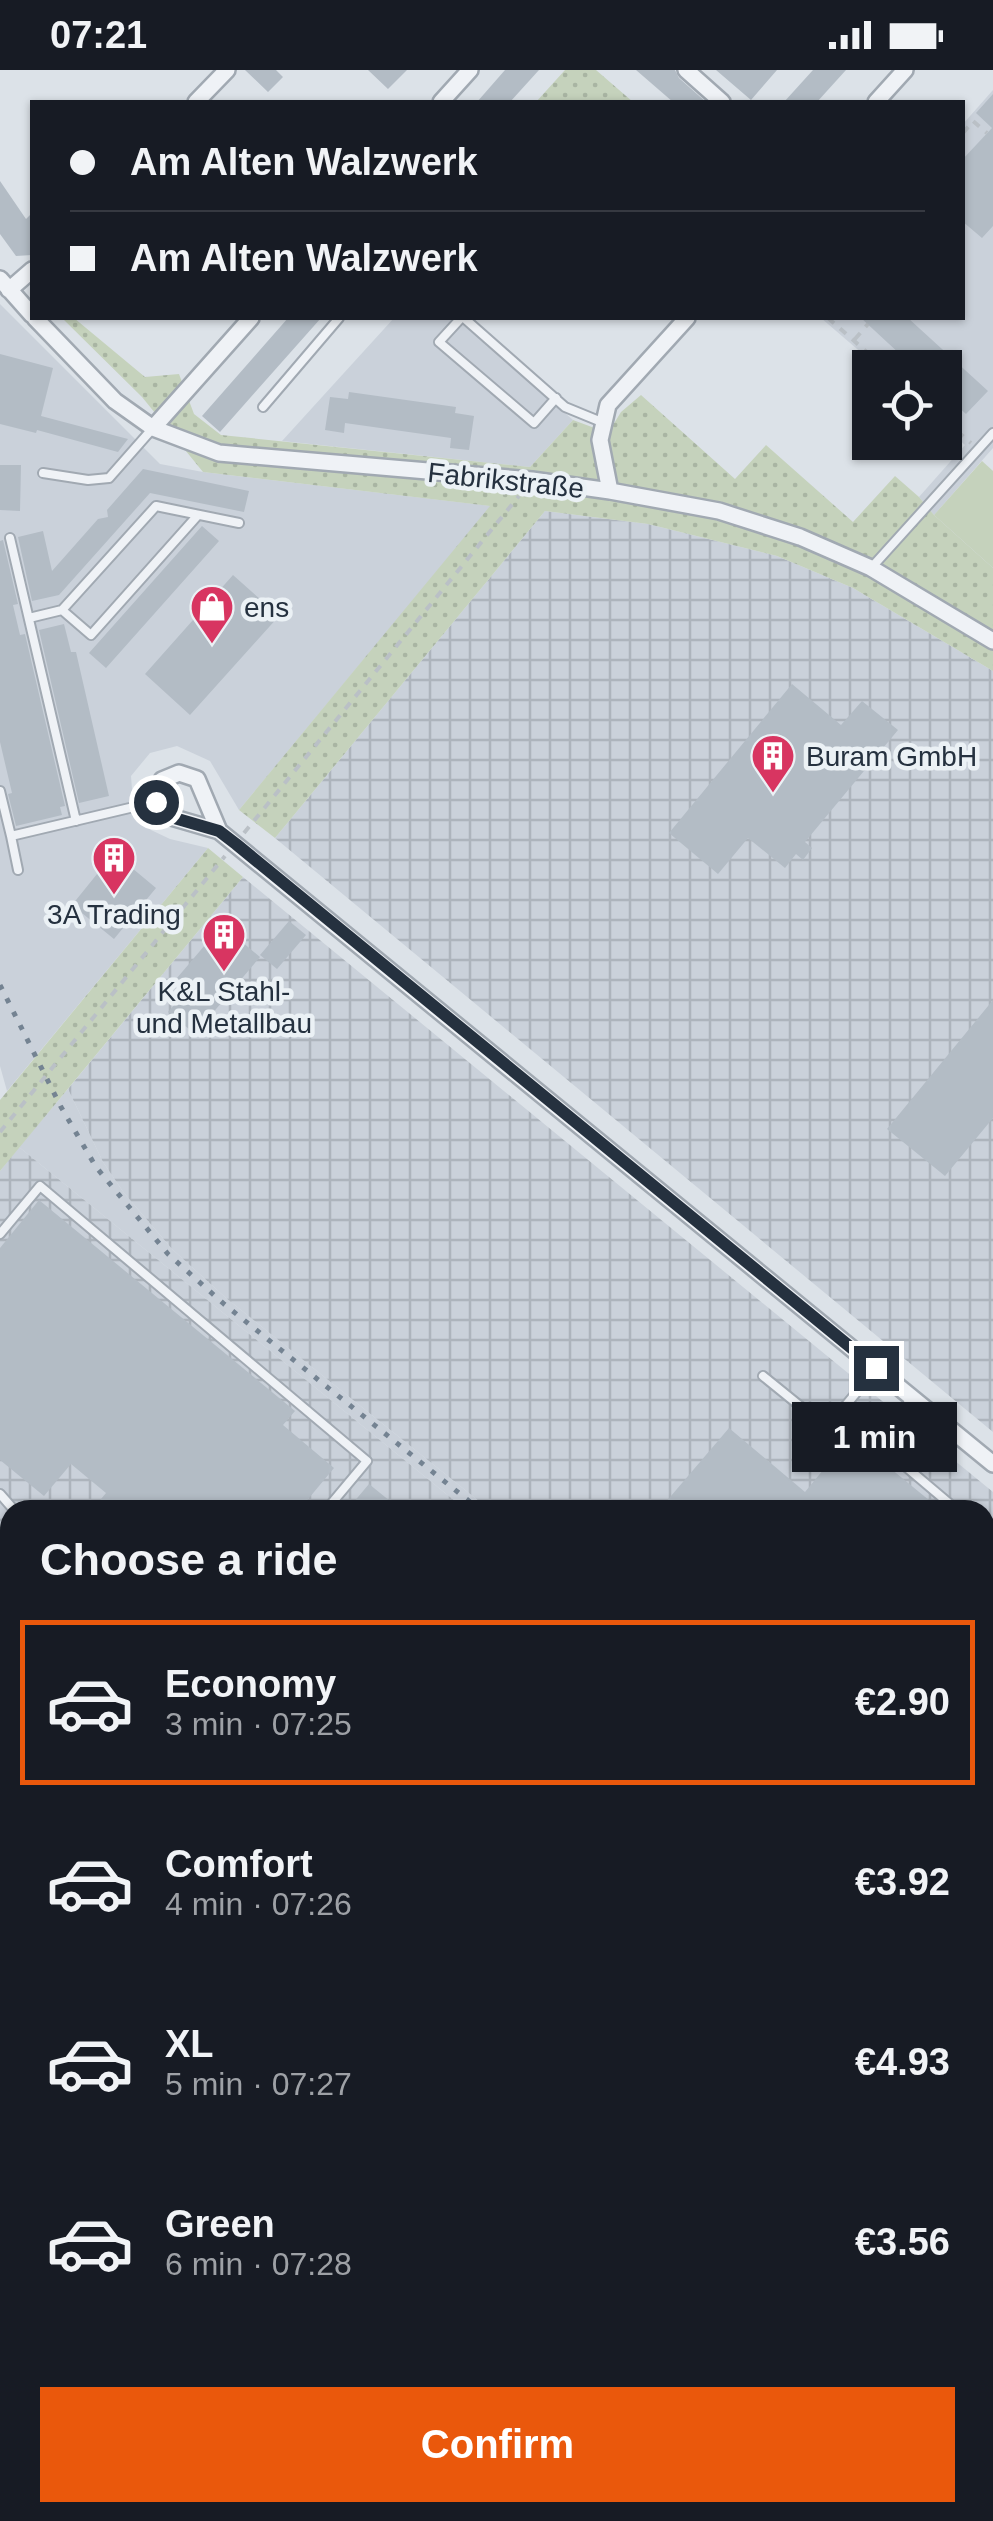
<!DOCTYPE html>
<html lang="en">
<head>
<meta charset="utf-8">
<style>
	body { margin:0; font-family:Helvetica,sans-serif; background:#20242c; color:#f1f3f6; height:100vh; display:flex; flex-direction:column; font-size:38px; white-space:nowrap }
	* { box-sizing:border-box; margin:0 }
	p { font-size:32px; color:#9ea1a6 }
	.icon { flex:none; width:55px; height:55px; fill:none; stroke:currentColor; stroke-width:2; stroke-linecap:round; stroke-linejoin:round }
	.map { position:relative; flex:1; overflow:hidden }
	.sheet { position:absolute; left:0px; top:1430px; width:995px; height:1022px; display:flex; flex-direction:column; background:#171b24; border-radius:30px 30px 0 0; box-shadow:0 2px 8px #0004 }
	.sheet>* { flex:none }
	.top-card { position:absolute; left:30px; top:30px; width:935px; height:220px; border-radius:0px; box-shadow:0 2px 8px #0004; display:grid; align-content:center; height:220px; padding:0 40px; background:#171b24 }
	.buttons { position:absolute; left:852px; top:280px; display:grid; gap:20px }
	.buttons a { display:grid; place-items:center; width:110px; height:110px; border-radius:0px; background:#171b24; box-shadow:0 2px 8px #0004; font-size:50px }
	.end { position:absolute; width:45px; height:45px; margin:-22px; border:12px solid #25313f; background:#fff; box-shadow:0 0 0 5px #fff }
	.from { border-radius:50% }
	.bubble { position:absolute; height:70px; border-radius:0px; background:#171b24; box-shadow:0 2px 8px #0004; font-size:32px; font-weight:700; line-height:70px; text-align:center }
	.top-card b { display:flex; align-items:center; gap:35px; height:95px; font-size:38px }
	.top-card b+b { border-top:2px solid #363941 }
	.top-card i { width:25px; height:25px; background:#f1f3f6 }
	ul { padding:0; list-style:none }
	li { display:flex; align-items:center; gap:30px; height:165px; margin:0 20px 15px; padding:0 20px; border:5px solid transparent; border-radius:0px }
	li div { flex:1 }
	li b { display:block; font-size:38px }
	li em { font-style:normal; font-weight:700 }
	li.current { border-color:#ea580c }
	li>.icon { width:90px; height:90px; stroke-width:1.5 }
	h2 { padding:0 40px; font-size:45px; line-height:120px }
	.cta { display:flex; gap:20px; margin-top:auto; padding:20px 40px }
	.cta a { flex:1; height:115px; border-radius:0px; background:#ea580c; color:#fff; font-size:40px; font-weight:700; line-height:115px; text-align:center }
	.status { display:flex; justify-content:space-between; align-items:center; height:70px; padding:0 50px; background:#171b24; direction:ltr }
	.status svg { height:28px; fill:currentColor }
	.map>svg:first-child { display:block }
</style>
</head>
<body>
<div class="status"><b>07:21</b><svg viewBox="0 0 49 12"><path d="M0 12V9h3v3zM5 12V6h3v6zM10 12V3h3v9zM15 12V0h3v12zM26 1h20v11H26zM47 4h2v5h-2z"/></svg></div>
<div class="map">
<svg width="993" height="2451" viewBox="0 0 993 2451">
	<defs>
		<pattern id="industrial-grid" width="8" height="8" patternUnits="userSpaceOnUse" patternTransform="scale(2.5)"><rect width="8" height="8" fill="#cad1da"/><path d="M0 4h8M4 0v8" fill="none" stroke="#adb4bc"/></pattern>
		<pattern id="green-dots" width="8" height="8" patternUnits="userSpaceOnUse" patternTransform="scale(2.5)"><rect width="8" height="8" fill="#c5d2bc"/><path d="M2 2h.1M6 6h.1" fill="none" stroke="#a9b5a3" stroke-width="1.8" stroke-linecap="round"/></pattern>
		<pattern id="forest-firs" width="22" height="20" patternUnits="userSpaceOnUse" patternTransform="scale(2.5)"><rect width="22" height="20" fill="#c5d2bc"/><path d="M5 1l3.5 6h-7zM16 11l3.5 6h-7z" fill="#a9b5a3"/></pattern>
		<pattern id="wetland-marsh" width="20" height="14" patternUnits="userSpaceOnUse" patternTransform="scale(2.5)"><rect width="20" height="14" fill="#c5d2bc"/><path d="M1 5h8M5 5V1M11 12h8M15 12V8" fill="none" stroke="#a9b5a3"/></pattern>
	</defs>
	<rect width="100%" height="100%" fill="#dce2e8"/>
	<path fill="#cad1da" d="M993 20V378L934 445 919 427 965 375 945 357V298L878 297 821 248H962L963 54Z
		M0 234 160 394 203 402 491 436 239 740 210 691 177 676 150 683 131 706 133 733 151 760 170 769 208 778 7 1021 0 996Z
		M394 248H455L573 350 530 397 282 371Z
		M68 1019 103 1092 124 1123 172 1179 226 1228 490 1440H466L19 1077Z"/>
	<path fill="url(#industrial-grid)" d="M545 441 648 454 777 486 853 518 993 601V1362L275 768Z
		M243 807 993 1422V1496L985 1506V1440H490L226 1228 172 1179 124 1123 103 1092 68 1019Z
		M19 1077 466 1440H10V1504L0 1492V1101Z
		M993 1557V2451H352L344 2443 985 2442V1567Z
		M0 1567 10 1578V2068L4 2059 6 2038 0 2029Z"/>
	<path fill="url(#green-dots)" d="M565 0H596L633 32H536Z
		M62 248H74L145 307 179 304 194 344 221 365 530 397 573 350 608 363 621 342 641 325 735 409 766 375 853 452 895 406 919 427 934 445 993 498V601L853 518 777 486 648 454 545 441 275 768 239 740 490 436 203 402 142 327Z
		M208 778 243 807 0 1101V1030Z"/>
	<path fill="url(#forest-firs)" d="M0 2239 10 2252V2340L0 2329Z"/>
	<path fill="url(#wetland-marsh)" d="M0 2329 10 2340V2442L97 2443 103 2451H0Z"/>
	<path fill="#c5d2bc" d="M982 391 993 401V498L934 445Z"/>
	<path fill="#94b5cb" d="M0 2029 6 2037 4 2059 10 2068V2252L0 2239Z
		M344 2443 352 2451H164L157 2443Z"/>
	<path fill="#b3bcc5" d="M245 0H276L283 7 268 22Z
		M368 0H407L388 19Z
		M505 0H539L510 32H477Z
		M636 0H675L679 8 706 32H673Z
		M716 0H777L751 30Z
		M813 0H846L817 32H784Z
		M993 24V156L982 168 962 151V90L992 58 976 43Z
		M0 111 26 149 32 143V185L16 186 0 164Z
		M288 248H321L220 362 202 346Z
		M861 248H908L988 321 966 344 945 325V298H915Z
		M0 284 53 298 41 346 128 369 118 382 37 360 36 363 0 354Z
		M349 322 456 337 455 343 474 346 469 380 450 378 451 368 345 353 344 363 325 360 330 327 348 329Z
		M0 395H21L20 441 0 440Z
		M143 399 249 421 244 442 150 423 59 525 32 531 18 467 43 461 52 501 98 449 108 447 107 440Z
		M202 456 219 471 106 598 89 583Z
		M3 470 18 534 13 535 20 565 25 564 65 736 60 737 62 745 16 756 8 724 12 723 0 672V471Z
		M233 505 279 546 190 645 145 604Z
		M64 554 71 582H76L109 726 79 733 39 560Z
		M792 614 841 655 862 631 898 660 805 772 812 778 803 790 796 784 785 798 748 768 718 804 669 763Z
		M114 783 156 818 114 869 72 835Z
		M289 851 306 865 277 899 260 885Z
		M222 855 260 887 195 964 168 942 189 918 177 908Z
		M993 930V1048L945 1106 887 1059Z
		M39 1130 295 1341 283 1355 334 1398 299 1440H92L106 1423 71 1394 44 1426 0 1390V1178Z
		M729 1358 805 1422 851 1366 941 1440H659Z
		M369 1414 401 1440H347Z"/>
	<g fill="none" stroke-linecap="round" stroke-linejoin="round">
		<defs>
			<path id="lane" d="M461 248 439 272 534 353 556 328
				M464 248 565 337 604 353
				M263 337 339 248
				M43 403 88 410 109 408 153 358
				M10 468 76 751
				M872 497 993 363
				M62 540 91 565 198 445
				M29 548 62 540 156 436 239 453
				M0 721 11 766 155 732
				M11 766 18 800
				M0 1164 40 1116 367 1391 326 1440
				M763 1306 821 1353H831L876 1299
				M912 1328 883 1366 881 1374 886 1380 957 1440
				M0 1424 14 1440
				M985 1467V1475
				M985 1482 993 1490
				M0 1486 10 1479
				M985 1579 993 1569
				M985 1698 993 1704"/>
			<path id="street" d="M686 0 722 32
				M196 32 227 0
				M441 32 470 0
				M876 32 905 0
				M0 209 32 245
				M9 220 32 200
				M35 248 115 331 153 358 219 383 532 410 610 421 719 441 800 467 871 498 993 571
				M153 358 251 248
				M610 421 600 370 608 335 687 248
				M179 703 197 709 219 761 164 745 155 732 162 710Z
				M219 761 993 1394
				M0 1532 10 1545
				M985 1532 993 1522"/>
		</defs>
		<use href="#lane" stroke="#a1a9b2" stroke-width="12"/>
		<use href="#street" stroke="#a1a9b2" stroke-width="20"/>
		<path stroke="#bac0c6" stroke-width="4" stroke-dasharray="8 8" stroke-linecap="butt" d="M963 63 973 51 987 63
			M828 248 885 298
			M855 269 868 254
			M945 351 971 373
			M244 763 519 426
			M0 1062 225 786"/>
		<use href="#lane" stroke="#eff2f6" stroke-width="8"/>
		<use href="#street" stroke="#eff2f6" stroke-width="15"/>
		<path stroke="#748392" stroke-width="5" stroke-dasharray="5 10" stroke-linecap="butt" d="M0 915 61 1037 96 1097 168 1184 224 1234 480 1440
			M0 1732 10 1745
			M0 1755 10 1769
			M985 1848 993 1854
			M985 2034 993 2041
			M985 2138 993 2144
			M985 2329 993 2336
			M350 2442 358 2451
			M382 2442 390 2451
			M753 2442 764 2451
			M783 2442 793 2451
			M818 2442 829 2451
			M965 2442 976 2451"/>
	</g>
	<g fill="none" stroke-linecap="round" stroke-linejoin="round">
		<path stroke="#25313f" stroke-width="12" d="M156 732 164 745 219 761 236 774 876 1298"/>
	</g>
	<defs>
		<symbol id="shop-pin" viewBox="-11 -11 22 30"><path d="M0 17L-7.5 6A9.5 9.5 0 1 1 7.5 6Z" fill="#d83561" stroke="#ebf1f5"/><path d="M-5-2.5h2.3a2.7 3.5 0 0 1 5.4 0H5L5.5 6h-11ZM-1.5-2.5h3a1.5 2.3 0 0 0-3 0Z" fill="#fff"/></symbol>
		<symbol id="building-pin" viewBox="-11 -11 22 30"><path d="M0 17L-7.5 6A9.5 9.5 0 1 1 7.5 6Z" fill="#d83561" stroke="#ebf1f5"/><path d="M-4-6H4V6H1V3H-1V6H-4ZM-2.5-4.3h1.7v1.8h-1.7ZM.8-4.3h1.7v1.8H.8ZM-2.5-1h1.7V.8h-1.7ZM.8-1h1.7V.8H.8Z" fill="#fff"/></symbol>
	</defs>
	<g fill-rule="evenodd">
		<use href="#shop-pin" x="187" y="512" width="50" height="68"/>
		<use href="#building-pin" x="748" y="661" width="50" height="68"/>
		<use href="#building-pin" x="89" y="763" width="50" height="68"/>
		<use href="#building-pin" x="199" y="840" width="50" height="68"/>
	</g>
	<g text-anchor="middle" stroke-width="9" stroke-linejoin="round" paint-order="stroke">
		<g font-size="28" fill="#25313f" stroke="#ebf1f5">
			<text transform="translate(506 410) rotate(6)" y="10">Fabrikstraße</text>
		</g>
		<g font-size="28" fill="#25313f" stroke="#ebf1f5" text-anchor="start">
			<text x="244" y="547">ens</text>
			<text x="806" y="696">Buram GmbH</text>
			<text x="114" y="854" text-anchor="middle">3A Trading</text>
			<text x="224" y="931" text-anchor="middle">K&amp;L Stahl-<tspan x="224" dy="32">und Metallbau</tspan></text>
		</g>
	</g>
</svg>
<div class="buttons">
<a><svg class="icon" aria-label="locate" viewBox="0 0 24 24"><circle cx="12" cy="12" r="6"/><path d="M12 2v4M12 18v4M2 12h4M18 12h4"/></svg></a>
</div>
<i class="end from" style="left:156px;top:732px"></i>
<i class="end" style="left:876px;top:1298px"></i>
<div class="bubble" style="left:792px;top:1332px;width:165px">1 min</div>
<div class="top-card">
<b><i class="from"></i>Am Alten Walzwerk</b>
<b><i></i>Am Alten Walzwerk</b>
</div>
<section class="sheet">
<h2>Choose a ride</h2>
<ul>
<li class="current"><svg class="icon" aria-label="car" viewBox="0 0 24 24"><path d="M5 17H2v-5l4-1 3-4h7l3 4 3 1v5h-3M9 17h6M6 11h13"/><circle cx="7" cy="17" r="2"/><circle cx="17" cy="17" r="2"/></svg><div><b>Economy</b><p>3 min · 07:25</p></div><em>€2.90</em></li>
<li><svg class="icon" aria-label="car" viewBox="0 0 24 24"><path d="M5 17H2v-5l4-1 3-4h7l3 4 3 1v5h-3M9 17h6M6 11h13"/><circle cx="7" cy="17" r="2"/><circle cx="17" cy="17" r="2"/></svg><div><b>Comfort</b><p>4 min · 07:26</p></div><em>€3.92</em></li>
<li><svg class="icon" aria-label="car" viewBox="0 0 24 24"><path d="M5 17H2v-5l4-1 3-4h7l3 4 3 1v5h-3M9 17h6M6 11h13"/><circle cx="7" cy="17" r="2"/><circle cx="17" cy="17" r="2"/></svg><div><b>XL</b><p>5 min · 07:27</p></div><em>€4.93</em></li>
<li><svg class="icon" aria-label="car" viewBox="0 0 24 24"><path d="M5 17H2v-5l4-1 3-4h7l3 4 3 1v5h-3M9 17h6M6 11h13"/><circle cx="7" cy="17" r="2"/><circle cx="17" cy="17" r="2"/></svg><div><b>Green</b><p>6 min · 07:28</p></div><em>€3.56</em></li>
</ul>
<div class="cta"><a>Confirm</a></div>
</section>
</div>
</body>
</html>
